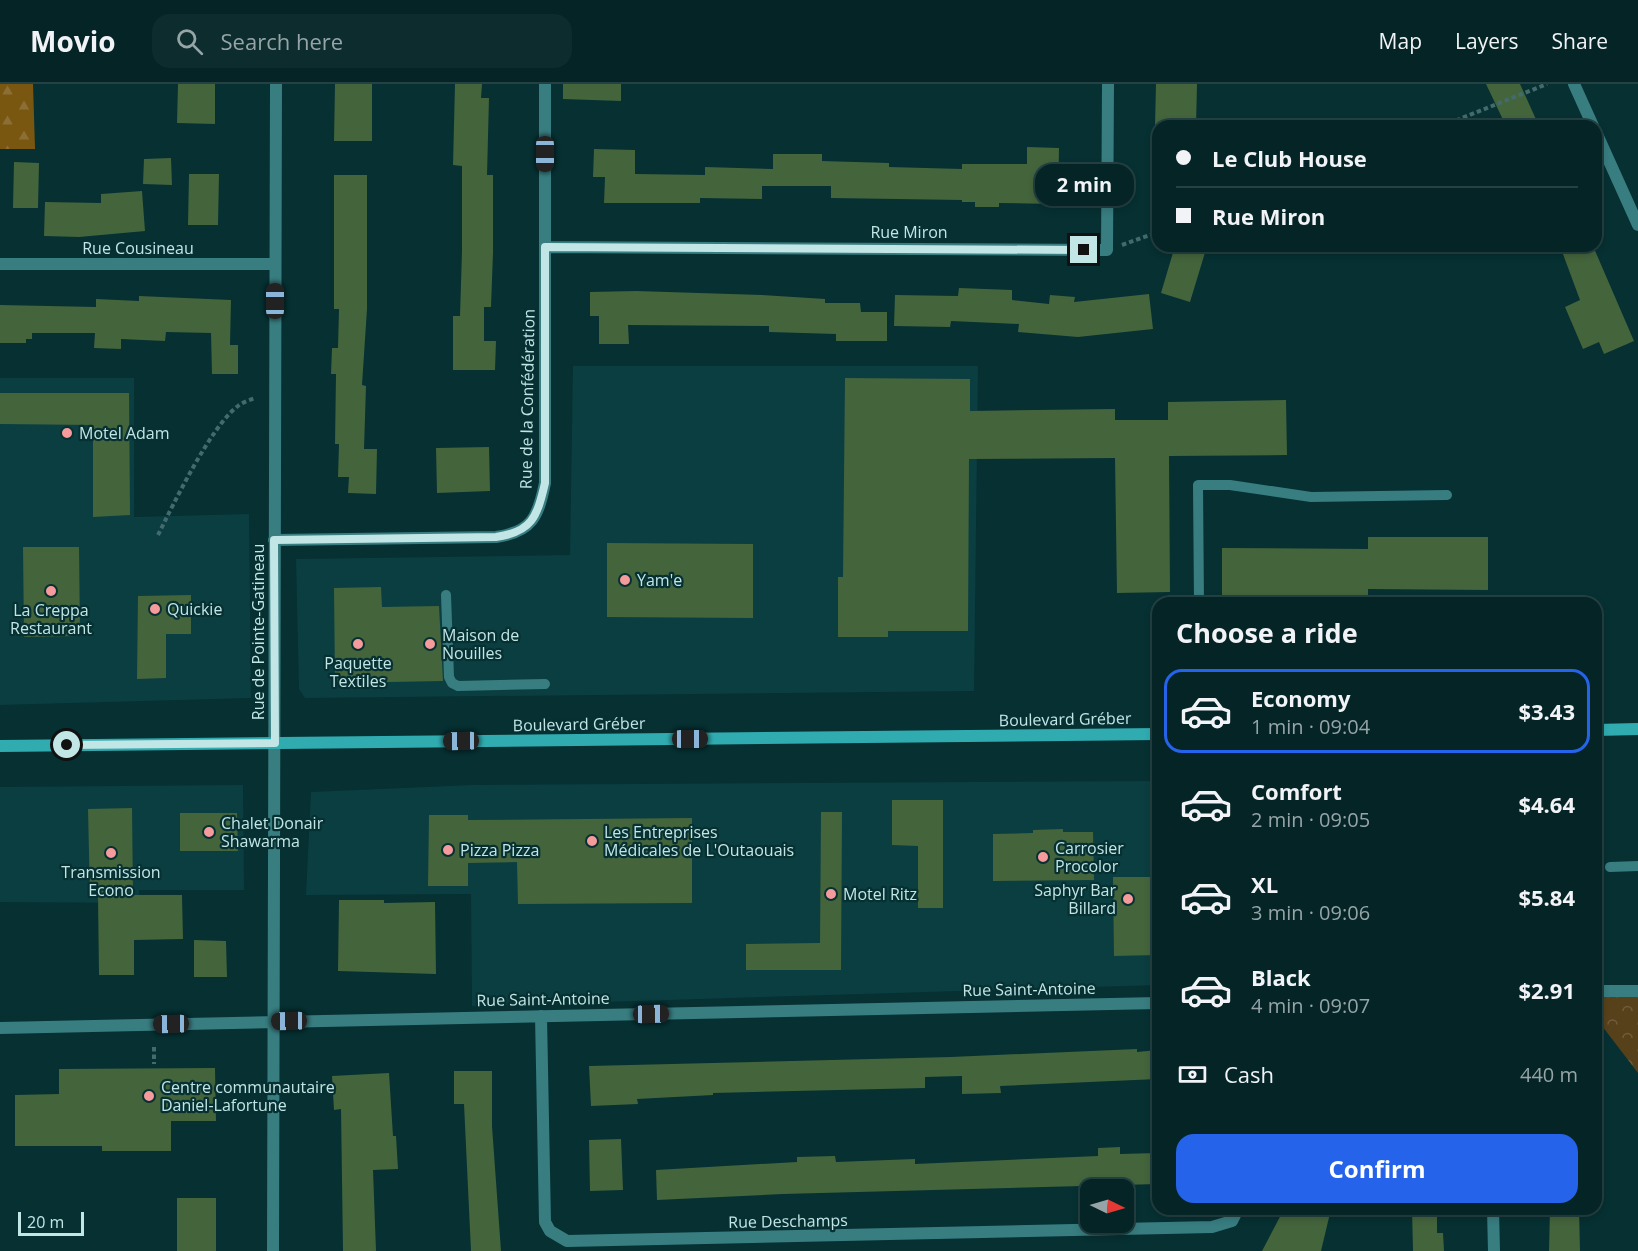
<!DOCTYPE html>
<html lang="en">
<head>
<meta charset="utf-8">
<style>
	body { margin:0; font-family:"Open Sans",sans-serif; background:#0d2c2e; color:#f1f3f6; height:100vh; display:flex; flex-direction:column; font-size:22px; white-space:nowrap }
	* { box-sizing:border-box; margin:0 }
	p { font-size:20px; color:#97a4a7 }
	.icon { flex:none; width:33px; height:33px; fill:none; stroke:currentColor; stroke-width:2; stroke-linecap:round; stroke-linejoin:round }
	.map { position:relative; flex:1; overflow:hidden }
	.drawer { position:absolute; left:1152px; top:513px; width:450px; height:618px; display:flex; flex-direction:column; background:#042426; border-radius:18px; box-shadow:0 3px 9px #0003,0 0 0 2px #254143 }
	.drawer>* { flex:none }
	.top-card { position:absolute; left:1152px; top:36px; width:450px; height:132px; border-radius:18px; box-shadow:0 3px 9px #0003,0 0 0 2px #254143; display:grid; align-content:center; height:132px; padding:0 24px; background:#042426 }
	.needle { width:39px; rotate:95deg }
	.buttons { position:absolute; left:1080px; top:1095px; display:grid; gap:12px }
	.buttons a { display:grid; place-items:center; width:54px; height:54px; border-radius:12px; background:#042426; box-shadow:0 3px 9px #0003,0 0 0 2px #254143; font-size:30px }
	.scale { position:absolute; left:18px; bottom:15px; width:66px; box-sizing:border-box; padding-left:6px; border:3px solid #c2e5e6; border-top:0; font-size:16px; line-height:21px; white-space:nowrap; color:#c2e5e6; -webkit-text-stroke:4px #063032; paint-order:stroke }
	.end { position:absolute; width:27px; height:27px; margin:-14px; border:8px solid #c2e5e6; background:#111; box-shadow:0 0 0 3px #111 }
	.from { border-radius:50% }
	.bubble { position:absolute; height:42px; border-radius:18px; background:#042426; box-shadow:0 3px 9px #0003,0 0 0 2px #254143; font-size:20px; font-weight:700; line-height:42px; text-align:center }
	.car { position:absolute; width:18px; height:36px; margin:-18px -9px; border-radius:8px; box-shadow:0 0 4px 2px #0007; background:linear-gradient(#222 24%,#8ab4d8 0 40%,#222 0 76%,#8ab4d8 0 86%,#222 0) }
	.top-card b { display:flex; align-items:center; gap:21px; height:57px; font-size:22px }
	.top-card b+b { border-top:2px solid #254143 }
	.top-card i { width:15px; height:15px; background:#f1f3f6 }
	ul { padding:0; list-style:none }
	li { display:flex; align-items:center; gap:18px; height:84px; margin:0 12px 9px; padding:0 12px; border:3px solid transparent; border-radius:18px }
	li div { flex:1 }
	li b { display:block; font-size:22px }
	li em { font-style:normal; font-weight:700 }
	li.selected { border-color:#2563eb }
	li>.icon { width:54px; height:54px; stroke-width:1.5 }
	h2 { padding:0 24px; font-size:27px; line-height:72px }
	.pay { display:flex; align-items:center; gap:15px; height:66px; padding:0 24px; font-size:22px }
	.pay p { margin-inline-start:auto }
	.primary-button { display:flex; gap:12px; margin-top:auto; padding:12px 24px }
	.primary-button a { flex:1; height:69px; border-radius:18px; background:#2563eb; color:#fff; font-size:24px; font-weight:700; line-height:69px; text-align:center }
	header { display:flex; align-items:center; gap:36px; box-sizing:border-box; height:84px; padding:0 30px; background:#042426; border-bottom:2px solid #254143 }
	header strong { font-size:28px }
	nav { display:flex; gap:33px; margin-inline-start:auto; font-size:21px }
	.search { width:420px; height:54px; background:#0d2c2e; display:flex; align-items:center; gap:15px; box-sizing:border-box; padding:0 21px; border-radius:18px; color:#97a4a7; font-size:22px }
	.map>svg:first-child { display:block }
</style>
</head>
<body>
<header>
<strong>Movio</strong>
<div class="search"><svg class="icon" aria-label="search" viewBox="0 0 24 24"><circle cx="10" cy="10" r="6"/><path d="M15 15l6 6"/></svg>Search here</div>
<nav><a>Map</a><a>Layers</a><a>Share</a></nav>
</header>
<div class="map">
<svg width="1638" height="1167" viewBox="0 0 1638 1167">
	<defs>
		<pattern id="forest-firs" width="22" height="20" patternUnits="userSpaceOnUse" patternTransform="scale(1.5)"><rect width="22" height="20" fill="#7a5711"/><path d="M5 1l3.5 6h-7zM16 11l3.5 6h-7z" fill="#8b6f34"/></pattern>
		<pattern id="park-crowns" width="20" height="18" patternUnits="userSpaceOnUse" patternTransform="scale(1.5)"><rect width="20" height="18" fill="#57411b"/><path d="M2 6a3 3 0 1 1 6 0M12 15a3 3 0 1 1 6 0" fill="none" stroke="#6e5c3c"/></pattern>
	</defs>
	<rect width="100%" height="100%" fill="#063032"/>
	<path fill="#0b3e40" d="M573 282H978L974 607 305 614 299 605 296 475 570 471Z
		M0 294H134V433L249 430 251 614 0 621Z
		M1158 697V901L472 922 471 810 306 811 311 708 473 701Z
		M243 701 244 806H139V819L0 818V703Z"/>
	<path fill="url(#forest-firs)" d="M0 0H33L35 65H0Z"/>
	<path fill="url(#park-crowns)" d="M1596 907H1638V989L1596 934Z"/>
	<path fill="#44643c" d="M178 0H215V40L177 39Z
		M335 0H372V57H334Z
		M455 0H482L481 14H489L487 91H493V169L491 223H484V257H496L495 286H453V232H460L462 167V82L453 81Z
		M563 0H621V17L563 15Z
		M1156 0H1197L1196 42H1155Z
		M1486 0H1520L1539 42H1506Z
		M1027 63 1059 64 1058 120 999 119V123H975V118H962V116L831 114V102H762V115L700 114V119H604L605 93H593L594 65 635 66V90L705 91V83L773 85V70H822V77L889 79V83L962 85V80H1027Z
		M171 74 172 101 143 100 144 75Z
		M14 78 39 79 38 124H13Z
		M189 90H219L218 141H188Z
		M334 91H367V225L362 301 366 302 364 365H377L376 410 348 409 349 393H338L339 360H335L336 290H331L332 264H338L339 225H334Z
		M142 107 145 147 79 153 44 152 45 118 101 119V110Z
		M1175 162H1207L1190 218 1161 209Z
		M1560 162H1593L1634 257 1604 270 1599 258 1583 265 1565 223 1580 216Z
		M959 204 1012 206V216L1049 220 1050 211 1075 213 1074 218 1149 210 1153 245 1078 253 1018 248 1019 240 951 237 950 243 894 242 895 211 958 212Z
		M636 207 762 211 825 215V219H860L861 228H887V257H836V250L769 248V242L628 241 629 260H599V232H590V208Z
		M139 212 231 216 230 261H238V290H212L211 249 166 248 165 257 121 255V265L94 264 95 249H32V255H26V259H0V221L96 223V215L139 217Z
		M845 294 970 295V327L1115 325V336H1168V318L1286 316 1287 371 1169 372 1170 508 1117 509 1115 374 969 375 968 547H888V553H838V493H843Z
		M0 309H129L130 431 93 433V341L0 340Z
		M489 363 490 407 437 409 436 364Z
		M1368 453H1488V506L1368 505V519H1341V515H1222V464L1368 465Z
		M607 459 753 460V534L607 533Z
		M23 463H79L80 552 24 553Z
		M381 503 382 523 439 522 443 597 335 599 334 504Z
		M191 511V550H166V594L137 595 138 512Z
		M892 716H943V824H918V762L892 761Z
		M132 724 133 811H182L183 855 134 856V891H99L98 812 90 813 88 725Z
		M821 728H842L841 886H746V860L820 859Z
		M180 729H237L238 767H180Z
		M429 731H468V736L692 734V819L518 820 517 778 468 779V802H428Z
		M1063 745V748H1093L1094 796 993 797V750L1033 749V746Z
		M1113 793H1158V871L1114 872Z
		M339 816H384V819L435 818 436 890 338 887Z
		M194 856 226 857 227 893H194Z
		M1137 965V968L1158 966V995L1000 1002 1001 1009 962 1010V992L925 993V1004L713 1009V1011L637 1015 638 1020 591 1022 589 982 951 973Z
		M215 984 216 1037H171V1067H102V1062H15V1011L59 1010V985Z
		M454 987H492V1042L501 1167H471L464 1020H454Z
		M389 989 393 1052H396L398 1085 373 1086 376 1167H343L341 1025 334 1026 332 992Z
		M621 1055 623 1106 590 1107 589 1056Z
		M1120 1063V1070L1158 1069V1100L783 1110 657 1116 656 1086 797 1078V1073L835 1072 836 1078 915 1075V1080L1098 1072V1064Z
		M177 1114H216V1167H177Z
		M1284 1125H1331L1321 1167H1262Z
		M1412 1125H1437V1149H1443L1444 1167H1413Z
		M1550 1125H1579L1580 1167H1549Z"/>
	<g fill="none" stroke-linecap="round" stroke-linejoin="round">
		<path stroke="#436b6d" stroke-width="4" stroke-dasharray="4.5 3" stroke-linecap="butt" d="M1442 42 1547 0
			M1122 161 1158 148
			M158 451C174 419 211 342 238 322 243 318 250 316 255 314
			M154 963V980"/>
		<path stroke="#387d80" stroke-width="10" d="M446 511 449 593 452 599 458 602 545 600
			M1199 519 1198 401H1230L1311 413 1447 411
			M1610 783 1638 782"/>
		<path stroke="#387d80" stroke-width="12" d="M1574 0 1593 42
			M1596 48 1638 141
			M545 163 1107 166 1108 0
			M0 180H275
			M274 456 496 453C532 448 538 433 545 399V0
			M1596 907H1638
			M541 932 545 1138 550 1147 567 1157 1212 1143 1232 1137 1238 1125
			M0 944 1158 919
			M1493 1125 1494 1167
			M273 1167 276 0"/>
		<path stroke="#30acb1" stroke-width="12" d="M1596 646 1638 645
			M0 662 1158 650"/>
	</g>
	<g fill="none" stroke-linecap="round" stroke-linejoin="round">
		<path stroke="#c2e5e6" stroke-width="8" d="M67 661 275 659 274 456 496 453C532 448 537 433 545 399V163L1084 166"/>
	</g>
	<g fill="#f59b9b" stroke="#063032" stroke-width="2">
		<circle cx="67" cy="349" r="6"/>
		<circle cx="625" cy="496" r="6"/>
		<circle cx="51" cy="507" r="6"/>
		<circle cx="155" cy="525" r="6"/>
		<circle cx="358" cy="560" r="6"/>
		<circle cx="430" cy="560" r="6"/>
		<circle cx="209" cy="748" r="6"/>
		<circle cx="592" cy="757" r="6"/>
		<circle cx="448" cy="766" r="6"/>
		<circle cx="111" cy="769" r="6"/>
		<circle cx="1043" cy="773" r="6"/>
		<circle cx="831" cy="810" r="6"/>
		<circle cx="1128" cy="815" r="6"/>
		<circle cx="149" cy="1012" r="6"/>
	</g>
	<g text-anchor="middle" stroke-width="4.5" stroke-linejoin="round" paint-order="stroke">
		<g font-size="16" fill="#c2e5e6" stroke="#063032">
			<text x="909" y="154">Rue Miron</text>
			<text x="138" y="170">Rue Cousineau</text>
			<text transform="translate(527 315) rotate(-89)" y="6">Rue de la Confédération</text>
			<text transform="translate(258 548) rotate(-90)" y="6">Rue de Pointe-Gatineau</text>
			<text transform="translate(1065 635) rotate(-1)" y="6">Boulevard Gréber</text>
			<text transform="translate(579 640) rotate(-1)" y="6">Boulevard Gréber</text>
			<text transform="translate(1029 905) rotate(-1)" y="6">Rue Saint-Antoine</text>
			<text transform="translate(543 915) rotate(-1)" y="6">Rue Saint-Antoine</text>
			<text transform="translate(788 1137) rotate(-1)" y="6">Rue Deschamps</text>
		</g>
		<g font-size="16" fill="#c2e5e6" stroke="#063032" text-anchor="start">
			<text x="79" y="355">Motel Adam</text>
			<text x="637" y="502">Yam'e</text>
			<text x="167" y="531">Quickie</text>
			<text x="51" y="532" text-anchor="middle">La Creppa<tspan x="51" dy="18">Restaurant</tspan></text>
			<text x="442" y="557">Maison de<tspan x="442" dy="18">Nouilles</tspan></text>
			<text x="358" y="585" text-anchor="middle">Paquette<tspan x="358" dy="18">Textiles</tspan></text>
			<text x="221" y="745">Chalet Donair<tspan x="221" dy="18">Shawarma</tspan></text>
			<text x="604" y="754">Les Entreprises<tspan x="604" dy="18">Médicales de L'Outaouais</tspan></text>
			<text x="1055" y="770">Carrosier<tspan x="1055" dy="18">Procolor</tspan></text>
			<text x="460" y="772">Pizza Pizza</text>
			<text x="111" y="794" text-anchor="middle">Transmission<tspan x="111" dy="18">Econo</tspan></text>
			<text x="1116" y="812" text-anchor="end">Saphyr Bar<tspan x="1116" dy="18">Billard</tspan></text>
			<text x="843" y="816">Motel Ritz</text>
			<text x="161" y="1009">Centre communautaire<tspan x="161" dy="18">Daniel-Lafortune</tspan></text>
		</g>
	</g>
</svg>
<div class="buttons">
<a><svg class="needle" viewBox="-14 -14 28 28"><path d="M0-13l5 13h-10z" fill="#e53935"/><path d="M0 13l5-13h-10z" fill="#97a4a7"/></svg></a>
</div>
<div class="scale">20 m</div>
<i class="end from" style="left:67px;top:661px"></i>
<i class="end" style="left:1084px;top:166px"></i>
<div class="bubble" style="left:1035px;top:80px;width:99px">2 min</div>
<i class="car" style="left:545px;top:70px;rotate:180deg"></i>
<i class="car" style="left:275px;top:217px;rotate:0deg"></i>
<i class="car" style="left:690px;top:655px;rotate:90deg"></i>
<i class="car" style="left:461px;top:657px;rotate:269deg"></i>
<i class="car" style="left:651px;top:930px;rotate:89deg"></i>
<i class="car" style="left:289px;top:937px;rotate:269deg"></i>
<i class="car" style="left:171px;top:940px;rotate:269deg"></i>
<div class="top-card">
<b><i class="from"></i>Le Club House</b>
<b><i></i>Rue Miron</b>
</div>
<section class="drawer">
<h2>Choose a ride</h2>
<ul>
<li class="selected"><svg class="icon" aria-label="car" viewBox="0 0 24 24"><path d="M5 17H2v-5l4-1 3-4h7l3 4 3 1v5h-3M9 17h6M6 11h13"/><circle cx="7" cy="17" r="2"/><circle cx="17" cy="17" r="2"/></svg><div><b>Economy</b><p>1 min · 09:04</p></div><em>$3.43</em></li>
<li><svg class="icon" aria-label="car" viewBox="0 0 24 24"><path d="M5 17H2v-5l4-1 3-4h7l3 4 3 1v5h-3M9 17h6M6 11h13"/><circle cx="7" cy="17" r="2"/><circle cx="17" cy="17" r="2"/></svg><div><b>Comfort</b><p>2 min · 09:05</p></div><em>$4.64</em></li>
<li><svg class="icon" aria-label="car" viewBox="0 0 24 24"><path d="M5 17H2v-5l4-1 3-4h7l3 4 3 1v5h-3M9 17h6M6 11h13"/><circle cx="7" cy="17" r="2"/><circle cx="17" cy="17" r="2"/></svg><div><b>XL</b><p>3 min · 09:06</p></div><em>$5.84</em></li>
<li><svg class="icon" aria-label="car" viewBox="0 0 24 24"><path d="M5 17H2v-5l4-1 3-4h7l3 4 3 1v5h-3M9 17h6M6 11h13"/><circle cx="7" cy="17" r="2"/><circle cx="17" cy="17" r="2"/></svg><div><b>Black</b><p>4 min · 09:07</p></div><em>$2.91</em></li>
</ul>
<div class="pay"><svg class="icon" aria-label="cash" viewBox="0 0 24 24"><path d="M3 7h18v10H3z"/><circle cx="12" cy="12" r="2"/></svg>Cash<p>440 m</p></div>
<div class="primary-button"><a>Confirm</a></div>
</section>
</div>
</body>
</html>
